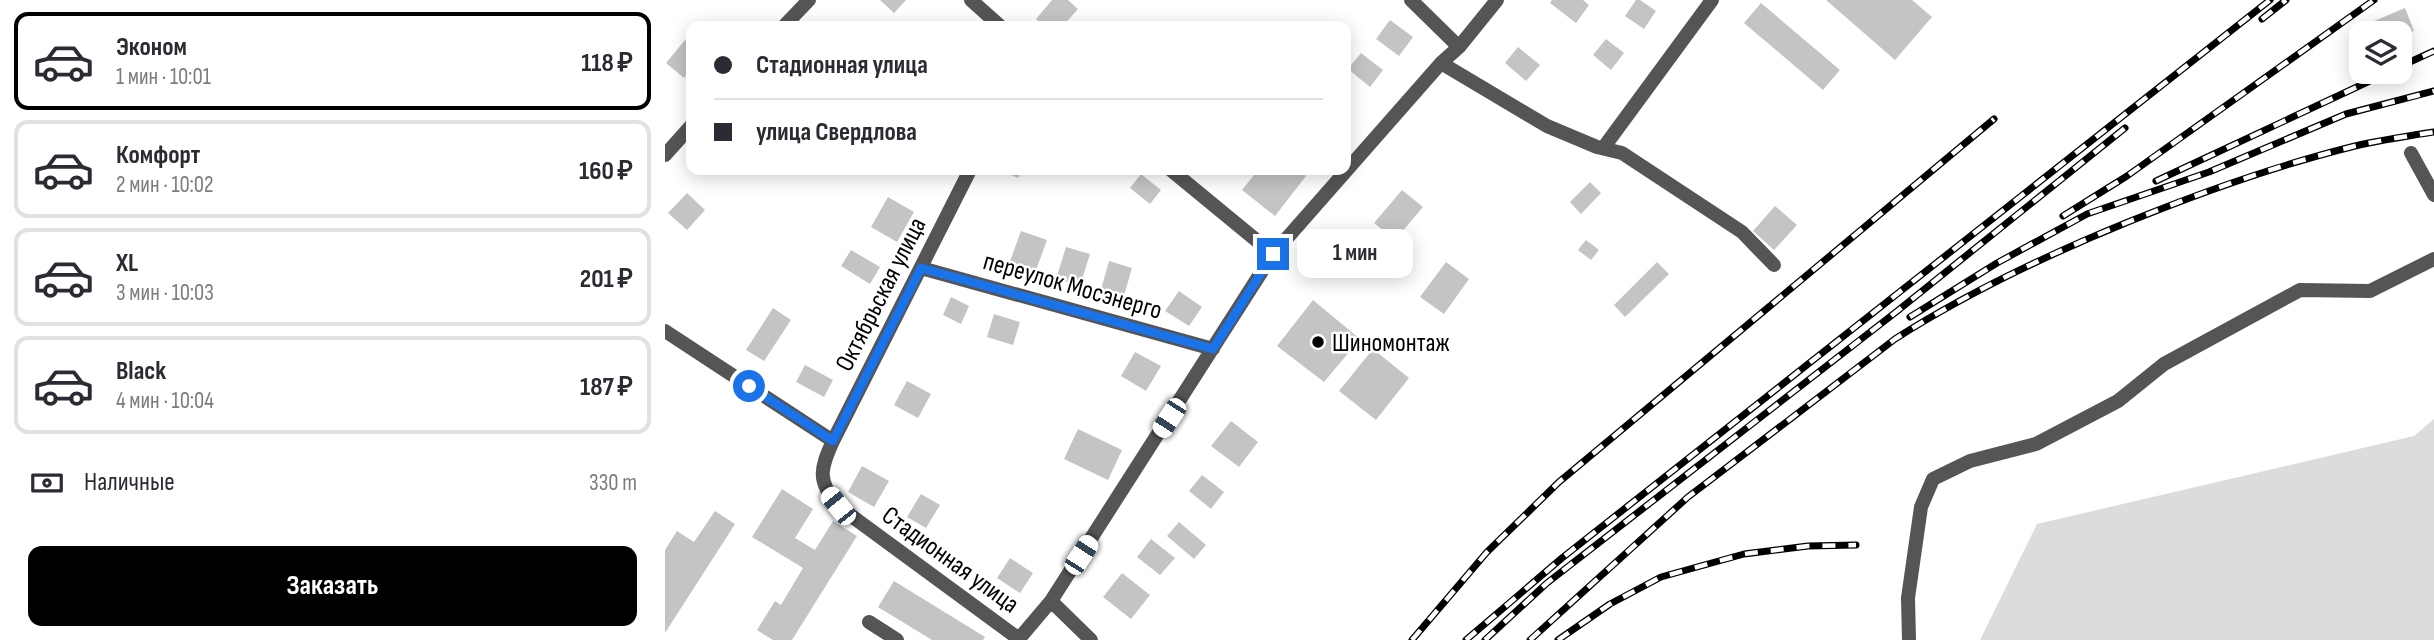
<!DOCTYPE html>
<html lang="ru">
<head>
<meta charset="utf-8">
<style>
	body { margin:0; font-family:"Sofia Sans Condensed",sans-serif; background:#f7f7f7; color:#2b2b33; height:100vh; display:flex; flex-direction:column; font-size:26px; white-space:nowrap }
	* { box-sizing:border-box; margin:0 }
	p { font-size:23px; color:#7c7c81 }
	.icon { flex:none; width:38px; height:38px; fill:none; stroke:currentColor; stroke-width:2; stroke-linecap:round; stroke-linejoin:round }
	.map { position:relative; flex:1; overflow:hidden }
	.sheet { display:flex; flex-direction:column; background:#fff; width:665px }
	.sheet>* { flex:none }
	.guide { position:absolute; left:21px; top:21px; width:665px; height:154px; border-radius:14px; box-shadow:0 4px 18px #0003; display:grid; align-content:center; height:154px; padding:0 28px; background:#fff }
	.buttons { position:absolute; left:1684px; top:21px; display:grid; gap:14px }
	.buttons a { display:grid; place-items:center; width:63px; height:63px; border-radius:14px; background:#fff; box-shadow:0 4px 18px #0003; font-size:35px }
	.end { position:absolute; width:32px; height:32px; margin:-16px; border:9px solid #1a73e8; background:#fff; box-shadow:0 0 0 4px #fff }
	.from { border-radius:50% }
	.bubble { position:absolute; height:49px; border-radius:14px; background:#fff; box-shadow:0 4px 18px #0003; font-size:23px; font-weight:700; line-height:49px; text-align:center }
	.car { position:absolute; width:21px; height:42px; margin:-21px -10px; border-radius:9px; box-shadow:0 0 5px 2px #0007; background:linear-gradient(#fff 24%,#345 0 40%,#fff 0 76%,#345 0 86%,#fff 0) }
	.guide b { display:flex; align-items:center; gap:24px; height:66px; font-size:26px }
	.guide b+b { border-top:2px solid #e1e1e2 }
	.guide i { width:18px; height:18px; background:#2b2b33 }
	ul { padding:12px 0 0; list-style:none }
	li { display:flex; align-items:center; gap:21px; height:98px; margin:0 14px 10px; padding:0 14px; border:4px solid #e1e1e2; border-radius:14px }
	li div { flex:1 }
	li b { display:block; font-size:26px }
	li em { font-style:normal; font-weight:700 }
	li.selected { border-color:#000 }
	li>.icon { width:63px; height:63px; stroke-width:1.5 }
	.pay { display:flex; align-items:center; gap:18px; height:77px; padding:0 28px; font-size:26px }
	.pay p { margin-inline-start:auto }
	.button { display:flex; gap:14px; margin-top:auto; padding:14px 28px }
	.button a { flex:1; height:80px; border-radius:14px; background:#000; color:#fff; font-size:28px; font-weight:700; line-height:80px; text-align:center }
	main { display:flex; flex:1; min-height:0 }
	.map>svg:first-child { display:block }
</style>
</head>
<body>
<main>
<section class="sheet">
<ul>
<li class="selected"><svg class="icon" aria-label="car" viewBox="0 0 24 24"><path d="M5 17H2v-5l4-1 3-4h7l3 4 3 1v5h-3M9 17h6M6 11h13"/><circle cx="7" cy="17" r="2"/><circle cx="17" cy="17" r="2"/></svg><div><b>Эконом</b><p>1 мин · 10:01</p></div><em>118 ₽</em></li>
<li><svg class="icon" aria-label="car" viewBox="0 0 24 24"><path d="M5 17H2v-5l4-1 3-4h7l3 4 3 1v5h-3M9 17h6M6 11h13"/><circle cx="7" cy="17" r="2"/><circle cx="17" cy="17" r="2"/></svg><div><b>Комфорт</b><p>2 мин · 10:02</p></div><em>160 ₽</em></li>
<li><svg class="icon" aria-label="car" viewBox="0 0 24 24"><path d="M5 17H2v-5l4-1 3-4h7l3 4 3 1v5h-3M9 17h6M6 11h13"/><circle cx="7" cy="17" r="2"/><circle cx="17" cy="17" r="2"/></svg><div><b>XL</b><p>3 мин · 10:03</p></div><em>201 ₽</em></li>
<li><svg class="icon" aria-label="car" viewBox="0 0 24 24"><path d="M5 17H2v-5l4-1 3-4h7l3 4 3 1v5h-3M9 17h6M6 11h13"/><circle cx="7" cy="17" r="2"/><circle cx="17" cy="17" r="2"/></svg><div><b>Black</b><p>4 мин · 10:04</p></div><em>187 ₽</em></li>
</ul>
<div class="pay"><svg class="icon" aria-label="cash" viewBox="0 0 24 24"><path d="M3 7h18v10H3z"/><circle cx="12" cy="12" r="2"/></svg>Наличные<p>330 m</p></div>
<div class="button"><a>Заказать</a></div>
</section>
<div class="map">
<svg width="1769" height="640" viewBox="0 0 1769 640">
	<rect width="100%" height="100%" fill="#fff"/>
	<path fill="#dcdcdc" d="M1769 419V640H1315L1372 524 1749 436Z"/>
	<path fill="#c4c4c4" d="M215 0H241L229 13Z
		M387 0H403L413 9 398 26H379L371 19Z
		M887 0H918L924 5 911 23 885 3Z
		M971 0H975L991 11 979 29 960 16Z
		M1161 0H1247L1267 17 1230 60Z
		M1096 3 1175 70 1158 90 1079 23Z
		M1740 8 1749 31 1734 37V33H1696V43L1690 29Z
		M725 20 748 37 734 56 711 39Z
		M941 39 959 53 946 70 928 55Z
		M20 40 26 45V69L19 78 1 63Z
		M853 47 875 65 861 81 840 63Z
		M696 53 718 70 705 87 683 69Z
		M335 170H357L353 178Z
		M593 170H633L641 176 610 216 577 190Z
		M476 174 496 190 485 204 465 188Z
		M925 182 936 193 916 214 905 202Z
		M737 190 758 207 730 240 709 223Z
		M22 193 40 210 22 230 3 213Z
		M223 197 249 212 232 242 206 227Z
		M1110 206 1132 225 1109 250 1088 231Z
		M356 231 382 240 370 273 344 264Z
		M921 240 934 250 926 260 913 250Z
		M642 245 661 259 653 272 633 258Z
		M401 247 425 254 415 286 391 279Z
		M186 250 215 267 205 284 176 266Z
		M444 261 467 268 458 299 435 293Z
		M781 262 804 279 779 314 755 297Z
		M992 262 1004 274 960 317 949 305Z
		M514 291 537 307 524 326 500 311Z
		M286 297 304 306 296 324 278 315Z
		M648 300 695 339 659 382 612 346Z
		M108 308 126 320 99 361 81 350Z
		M329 314 355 322 348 345 322 337Z
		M708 349 744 378 711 420 674 391Z
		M470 352 496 366 481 391 456 376Z
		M140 365 168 380 159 397 131 382Z
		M242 381 266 394 253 418 229 405Z
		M566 421 593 442 574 467 546 446Z
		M413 429 457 450 443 480 399 459Z
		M197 466 224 481 209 507 183 492Z
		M537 475 559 492 546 509 524 491Z
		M117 489 148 509 130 538 150 550 168 521 192 536 127 640H108L92 630 110 601 116 605 138 568 87 537Z
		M256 494 275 505 261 528 242 517Z
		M50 511 70 524 0 633V550L12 531 29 542Z
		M514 522 541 545 529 559 502 536Z
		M486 539 510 558 495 575 472 557Z
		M345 558 368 573 355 593 332 578Z
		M457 573 485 595 466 619 438 597Z
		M229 581 320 637 318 640H267L213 607Z"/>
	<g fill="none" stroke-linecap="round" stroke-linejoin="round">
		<path stroke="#555" stroke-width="14" d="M306 0 335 26
			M746 0 794 47
			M119 26 144 0
			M776 63 882 126 932 147 957 153 1077 232 1109 265
			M939 147 1047 0
			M1746 153 1769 195
			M0 155 26 126
			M506 170 608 254
			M256 268 548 349
			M0 331 168 441C155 469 152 481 173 506L354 639
			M168 441 305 170
			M386 601 426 640
			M204 622 232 640
			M353 640 386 601 608 254 776 63 794 47 832 0
			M1244 640 1243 598 1256 507 1268 479 1305 461 1371 444 1453 401 1499 364 1635 290 1705 291 1769 259"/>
		<defs>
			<path id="rail" d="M1597 19 1621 0
				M1734 67 1769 51
				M1491 181 1724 72
				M1398 216 1462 176 1709 0
				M1245 317 1332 263 1422 214 1544 172 1681 114 1769 91
				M747 640 822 552 894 482 1329 119
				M801 640 897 558 1605 0
				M820 640 882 583 1231 312 1460 128
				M865 640 1023 497 1230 339C1304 292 1382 255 1463 222 1537 192 1613 165 1690 146 1716 140 1743 136 1769 132
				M893 640 945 604 996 577 1079 554 1143 546 1191 545"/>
		</defs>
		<use href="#rail" stroke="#000" stroke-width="7"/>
		<use href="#rail" stroke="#fff" stroke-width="4.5" stroke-dasharray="13" stroke-linecap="butt"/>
	</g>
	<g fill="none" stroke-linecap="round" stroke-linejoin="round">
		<path stroke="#1a73e8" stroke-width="9" d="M84 386 168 441 256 268 548 349 608 254"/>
	</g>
	<circle fill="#000" stroke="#fff" stroke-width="2.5" cx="653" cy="342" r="7"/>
	<g text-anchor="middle" stroke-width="5" stroke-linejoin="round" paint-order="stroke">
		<g font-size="26" fill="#000" stroke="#fff">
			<text transform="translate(408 285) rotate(16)" y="9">переулок Мосэнерго</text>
			<text transform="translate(215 294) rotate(-63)" y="9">Октябрьская улица</text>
			<text transform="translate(286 559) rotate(36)" y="9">Стадионная улица</text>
		</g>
		<g font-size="26" fill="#000" stroke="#fff" text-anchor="start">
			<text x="667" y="351">Шиномонтаж</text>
		</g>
	</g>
</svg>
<div class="buttons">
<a><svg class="icon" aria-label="layers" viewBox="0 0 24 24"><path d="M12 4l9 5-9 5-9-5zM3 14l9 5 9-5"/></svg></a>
</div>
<i class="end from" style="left:84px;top:386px"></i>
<i class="end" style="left:608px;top:254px"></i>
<div class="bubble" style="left:632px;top:229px;width:116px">1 мин</div>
<i class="car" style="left:504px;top:418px;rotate:213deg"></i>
<i class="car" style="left:173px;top:506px;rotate:321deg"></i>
<i class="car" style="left:416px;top:555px;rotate:33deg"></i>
<div class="guide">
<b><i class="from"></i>Стадионная улица</b>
<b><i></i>улица Свердлова</b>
</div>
</div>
</main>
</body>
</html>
